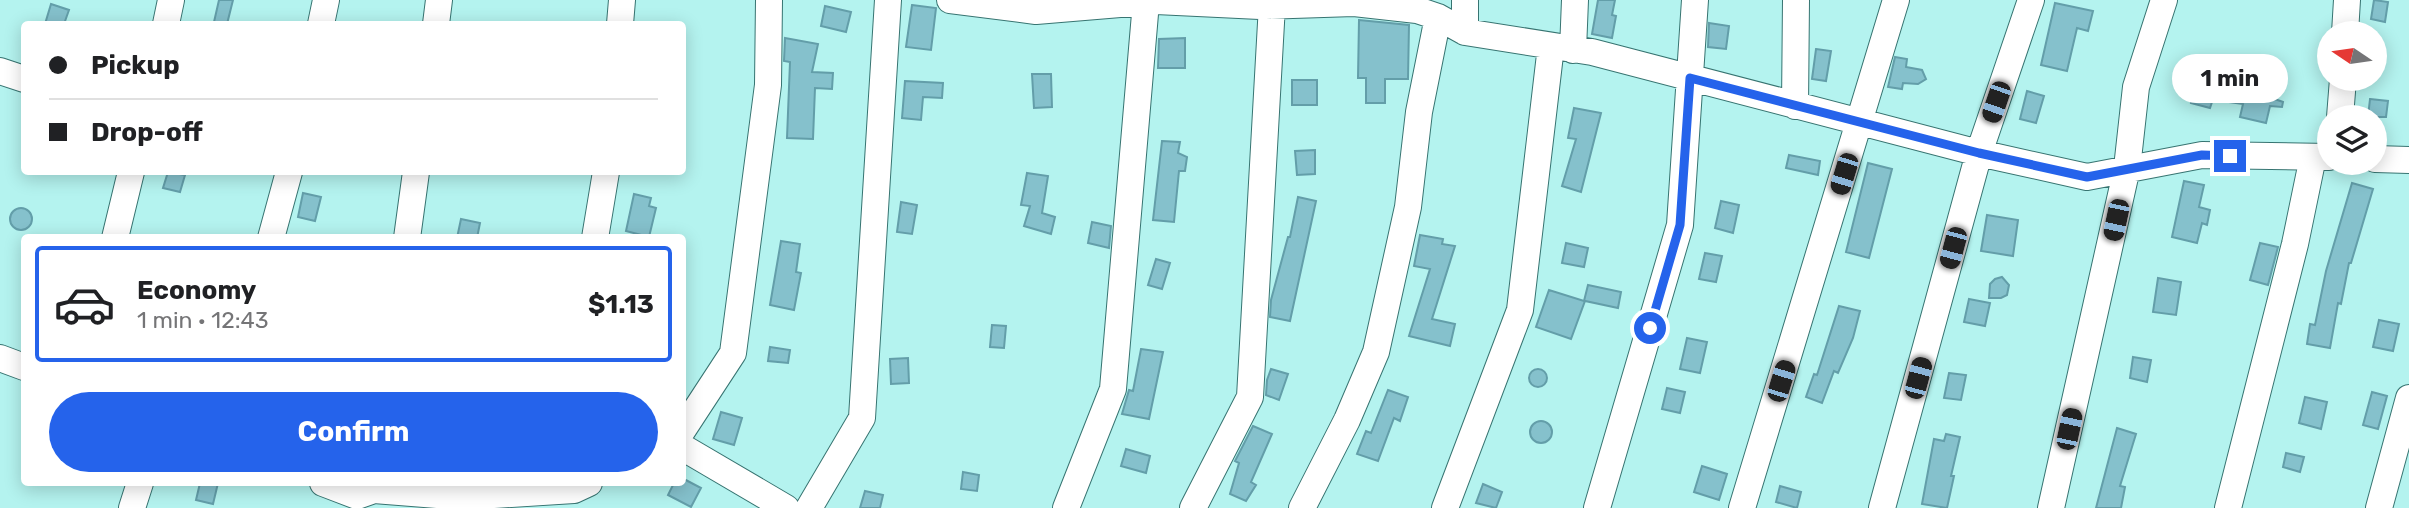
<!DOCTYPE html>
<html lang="en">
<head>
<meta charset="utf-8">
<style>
	body { margin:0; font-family:Rubik,sans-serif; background:#f6f6f6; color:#202124; height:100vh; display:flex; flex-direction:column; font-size:26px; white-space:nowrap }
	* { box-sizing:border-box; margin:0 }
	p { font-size:23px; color:#757577 }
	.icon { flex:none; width:38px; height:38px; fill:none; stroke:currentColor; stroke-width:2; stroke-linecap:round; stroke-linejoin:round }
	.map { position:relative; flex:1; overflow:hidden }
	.panel { position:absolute; left:21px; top:234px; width:665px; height:252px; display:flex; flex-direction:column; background:#fff; border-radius:7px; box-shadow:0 4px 18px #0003 }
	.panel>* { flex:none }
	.banner { position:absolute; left:21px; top:21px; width:665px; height:154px; border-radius:7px; box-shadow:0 4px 18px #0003; display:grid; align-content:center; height:154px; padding:0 28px; background:#fff }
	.needle { width:46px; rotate:283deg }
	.tools { position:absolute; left:2317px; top:21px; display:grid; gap:14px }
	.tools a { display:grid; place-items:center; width:70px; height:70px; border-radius:50%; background:#fff; box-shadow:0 4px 18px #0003; font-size:35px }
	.end { position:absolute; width:32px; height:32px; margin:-16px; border:9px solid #2563eb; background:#fff; box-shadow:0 0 0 4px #fff }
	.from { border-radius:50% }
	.bubble { position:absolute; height:49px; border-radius:24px; background:#fff; box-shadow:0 4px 18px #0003; font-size:23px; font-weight:700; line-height:49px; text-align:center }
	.car { position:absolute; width:21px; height:42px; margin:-21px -10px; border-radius:9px; box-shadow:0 0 5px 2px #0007; background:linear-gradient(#222 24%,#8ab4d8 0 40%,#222 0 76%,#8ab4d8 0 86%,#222 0) }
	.banner b { display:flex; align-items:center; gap:24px; height:66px; font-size:26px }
	.banner b+b { border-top:2px solid #e0e0e0 }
	.banner i { width:18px; height:18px; background:#202124 }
	ul { padding:12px 0 0; list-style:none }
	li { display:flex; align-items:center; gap:21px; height:116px; margin:0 14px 10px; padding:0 14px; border:4px solid transparent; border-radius:7px }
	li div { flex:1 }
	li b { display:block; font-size:26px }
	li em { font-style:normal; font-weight:700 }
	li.current { border-color:#2563eb }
	li>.icon { width:63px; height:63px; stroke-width:1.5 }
	.primary-button { display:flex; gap:14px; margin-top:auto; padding:14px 28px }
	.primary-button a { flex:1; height:80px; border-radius:42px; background:#2563eb; color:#fff; font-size:28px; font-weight:700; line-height:80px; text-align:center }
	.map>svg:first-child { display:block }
</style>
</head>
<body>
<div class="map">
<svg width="2409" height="508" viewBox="0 0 2409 508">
	<rect width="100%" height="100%" fill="#b4f3ef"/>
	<path fill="#85c1cc" stroke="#639ea9" stroke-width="2" d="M219 0H233L227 24 214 22Z
		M1598 0H1615L1612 15 1616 16 1612 38 1592 34Z
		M2374 0 2388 2 2385 22 2371 19Z
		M2055 3 2093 11 2088 31 2077 28 2067 71 2041 65Z
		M51 4 69 10 64 24H45Z
		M912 5 936 8 931 50 906 47Z
		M825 6 851 12 846 32 821 26Z
		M1359 20 1409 25 1408 79H1385V103H1366V78H1358Z
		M1709 23 1729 26 1726 49 1708 47Z
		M785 38 818 44 812 72 833 73 832 89 815 88 813 139 787 138 790 62 784 61Z
		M1185 38V68H1158L1159 39Z
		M1816 49 1831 51 1826 81 1812 79Z
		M1895 57 1907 59 1906 67 1922 70 1926 79 1918 84 1903 83 1902 89 1888 87Z
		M2202 62 2221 67 2218 79 2247 89 2249 80 2275 86 2272 98 2283 102 2282 107 2270 106 2266 123 2240 117 2243 104 2229 102 2214 96 2210 108 2191 103Z
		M1032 74H1051L1052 107 1034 108Z
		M1292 80H1317V105H1292Z
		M905 81 943 83 942 98 923 97 921 120 902 118Z
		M2027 91 2044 96 2036 123 2020 119Z
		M2370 99 2388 101 2386 117H2368Z
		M1574 108 1601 113 1581 192 1562 186 1576 139 1568 138Z
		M1162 141 1180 142 1178 153 1187 157 1185 171H1179L1174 222 1153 220Z
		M1315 150V174L1297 175 1295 151Z
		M1789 155 1820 161 1818 175 1786 168Z
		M1868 163 1892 169 1869 258 1846 252Z
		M168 172 185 175 180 192 163 188Z
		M1027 173 1048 176 1042 213 1055 217 1051 234 1024 226 1030 206 1021 205Z
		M2184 181 2204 185 2199 207 2210 210 2207 225 2202 223 2197 243 2172 237Z
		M2352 183 2373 189 2351 263H2349L2341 304 2338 303 2330 348 2307 344 2310 324 2315 325 2326 271Z
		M303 193 321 197 315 221 298 217Z
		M634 194 651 198 649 206 656 208 649 237 626 231Z
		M1298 197 1316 201 1290 321 1270 317 1271 300 1288 237H1290Z
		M1721 201 1739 205 1733 233 1715 228Z
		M901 202 917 205 912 234 897 232Z
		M10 219a11 11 0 1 1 22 0a11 11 0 1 1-22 0Z
		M1987 215 2018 220 2013 256 1981 251Z
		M461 219 480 223 477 238H457Z
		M1092 222 1111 226 1109 248 1088 243Z
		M1420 235 1443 239 1442 244 1455 246 1432 319 1455 324 1450 346 1409 336 1430 269 1414 266Z
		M781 241 800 244 796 272 801 273 794 310 770 305Z
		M1566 243 1588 248 1584 267 1562 263Z
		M2260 243 2278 247 2268 285 2250 280Z
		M1705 253 1722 256 1716 282 1699 279Z
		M1156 259 1170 263 1162 289 1148 285Z
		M2002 277 2009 285 2007 295 2001 298H1989L1990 284 1995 279Z
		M2158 278 2181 282 2176 315 2153 312Z
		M1588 285 1621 292 1618 308 1585 301 1571 339 1536 327 1549 290 1584 301Z
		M1969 299 1990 303 1985 326 1964 322Z
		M1839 306 1860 311 1853 338 1838 373 1834 371 1822 403 1806 397 1814 374 1817 375Z
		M2379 320 2399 324 2393 351 2373 347Z
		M992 325 1006 326 1004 348 990 347Z
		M1687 338 1707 342 1700 373 1680 369Z
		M770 347 790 350 788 363 768 361Z
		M1141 349 1163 352 1149 419 1122 414 1129 390 1133 391Z
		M2133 357 2151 360 2147 382 2130 378Z
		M908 358 909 383 891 384 890 359Z
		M1529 378a9 9 0 1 1 18 0a9 9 0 1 1-18 0Z
		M1271 369 1288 374 1279 400 1266 395 1267 380Z
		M1949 373 1966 375 1961 400 1944 398Z
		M1667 388 1685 392 1680 413 1662 409Z
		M1388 390 1408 397 1400 421 1394 418 1378 461 1357 454 1366 431 1371 433Z
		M2372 392 2387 396 2378 429 2363 425Z
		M2305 397 2327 402 2321 429 2299 423Z
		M721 412 742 418 734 445 713 439Z
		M1530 432a11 11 0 1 1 22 0a11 11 0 1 1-22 0Z
		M1253 426 1272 434 1251 482 1256 485 1246 501 1230 494 1239 463 1235 461Z
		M2117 428 2136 434 2120 486 2125 487 2121 508H2096Z
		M1946 434 1960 437 1951 476H1954L1947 508 1922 504 1934 439 1944 441Z
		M1126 449 1150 456 1146 473 1121 466Z
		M2286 453 2304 457 2300 472 2283 467Z
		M1702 466 1727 474 1719 500 1694 492Z
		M963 472 979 475 977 491 961 489Z
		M682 478 701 488 691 507 668 495 674 483H682Z
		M200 483H218L213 504 196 500Z
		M1483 484 1502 492 1496 508 1476 503Z
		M1780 486 1801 492 1797 508 1776 502Z
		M865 491 883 495 880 508H860Z"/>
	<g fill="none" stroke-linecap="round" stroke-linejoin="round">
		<defs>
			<path id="minor" d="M950 0 1036 11 1156 1 1260 6 1354 3 1417 10 1438 17 1465 32 1592 52 1979 153 2087 177 2202 155 2329 157
				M166 24 171 0
				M321 24 326 0
				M436 24 439 0
				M620 24 622 0
				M1465 32V0
				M2345 33 2347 0
				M1573 50 1575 0
				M0 71 24 79
				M1795 106 1796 0
				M2340 117 2343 79
				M2375 159 2409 160
				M115 238 131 172
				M271 238 289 172
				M407 238 416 172
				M595 238 606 172
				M0 358 24 367
				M682 431 733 353 768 85 769 0
				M682 447 786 508
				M323 483 357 496 374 490 462 497 574 490 589 483
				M132 508 140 483
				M809 508 862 418 888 0
				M1066 508 1113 389 1146 2
				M1193 508 1250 397 1272 5
				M1302 508 1347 420 1376 352 1408 207 1419 112 1438 17
				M1445 508 1520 310 1551 46
				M1597 508 1680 225 1695 0
				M1742 508 1896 0
				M1882 508 1979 153 2031 0
				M2051 508 2127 168 2136 87 2164 0
				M2228 508 2295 244 2313 157
				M2379 508 2409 398"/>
		</defs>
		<use href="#minor" stroke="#377471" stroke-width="28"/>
		<use href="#minor" stroke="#fff" stroke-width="26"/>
	</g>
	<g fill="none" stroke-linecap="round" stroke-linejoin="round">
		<path stroke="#2563eb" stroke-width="9" d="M1650 328 1680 225 1690 78 1979 153 2087 177 2202 155 2230 156"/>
	</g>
</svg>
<div class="tools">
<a><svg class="needle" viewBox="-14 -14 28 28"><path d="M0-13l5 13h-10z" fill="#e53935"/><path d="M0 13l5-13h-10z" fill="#757577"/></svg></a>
<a><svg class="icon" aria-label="layers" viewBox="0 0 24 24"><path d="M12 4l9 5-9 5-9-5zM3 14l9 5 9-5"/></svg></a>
</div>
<i class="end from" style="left:1650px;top:328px"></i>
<i class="end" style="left:2230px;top:156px"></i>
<div class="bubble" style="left:2172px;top:54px;width:116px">1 min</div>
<i class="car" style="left:1996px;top:102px;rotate:199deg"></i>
<i class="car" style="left:1844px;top:174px;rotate:197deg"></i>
<i class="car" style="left:2116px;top:220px;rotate:192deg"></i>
<i class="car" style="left:1953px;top:248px;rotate:195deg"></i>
<i class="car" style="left:1918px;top:378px;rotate:15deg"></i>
<i class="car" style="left:1781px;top:381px;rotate:17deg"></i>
<i class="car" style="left:2069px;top:429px;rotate:12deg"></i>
<div class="banner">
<b><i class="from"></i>Pickup</b>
<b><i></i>Drop-off</b>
</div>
<section class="panel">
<ul>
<li class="current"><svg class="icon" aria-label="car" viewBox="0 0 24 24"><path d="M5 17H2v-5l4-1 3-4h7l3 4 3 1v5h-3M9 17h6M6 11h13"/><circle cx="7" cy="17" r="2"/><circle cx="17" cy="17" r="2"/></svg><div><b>Economy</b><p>1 min · 12:43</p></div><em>$1.13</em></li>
</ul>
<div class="primary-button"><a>Confirm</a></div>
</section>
</div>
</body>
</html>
